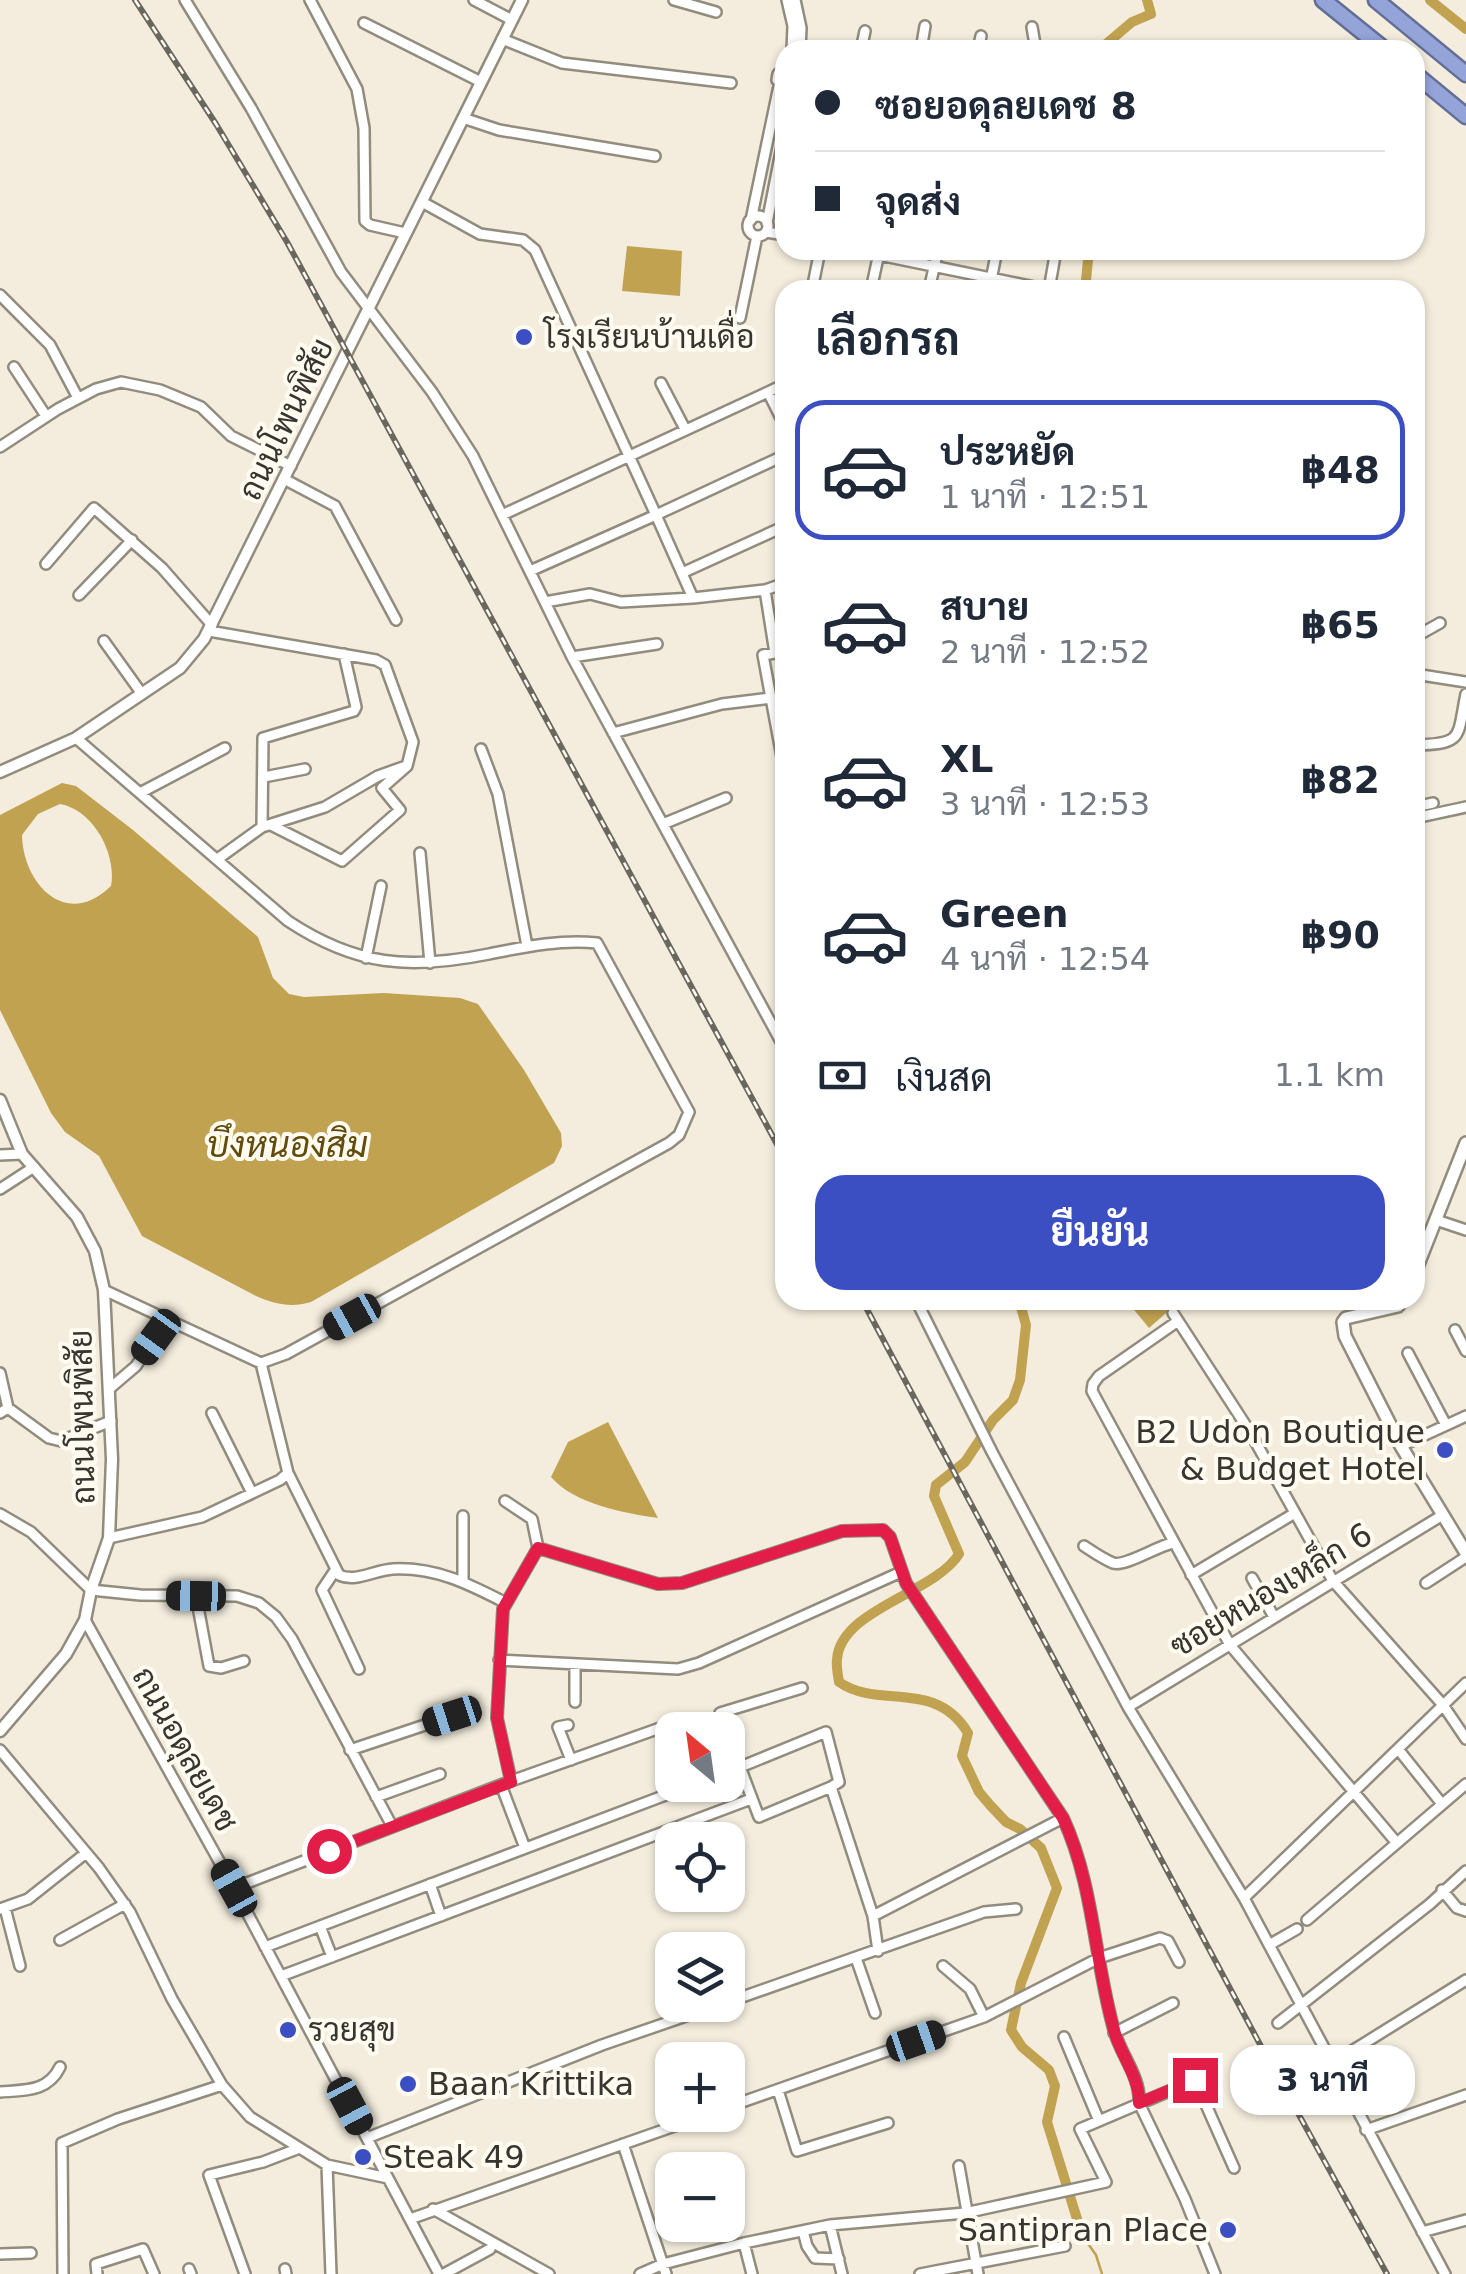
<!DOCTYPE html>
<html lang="th">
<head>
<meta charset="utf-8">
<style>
	body { margin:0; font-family:"DejaVu Sans",Sarabun,sans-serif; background:#f6f6f7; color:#1f2937; height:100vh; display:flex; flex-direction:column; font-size:38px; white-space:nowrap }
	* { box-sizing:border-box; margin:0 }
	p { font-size:32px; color:#747a83 }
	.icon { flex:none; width:55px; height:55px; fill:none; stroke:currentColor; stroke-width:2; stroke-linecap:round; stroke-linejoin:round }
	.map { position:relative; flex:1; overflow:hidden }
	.drawer { position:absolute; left:775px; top:280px; width:650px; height:1030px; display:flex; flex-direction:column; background:#fff; border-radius:30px; box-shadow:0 2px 8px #0004 }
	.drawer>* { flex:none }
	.banner { position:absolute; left:775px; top:40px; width:650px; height:220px; border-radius:30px; box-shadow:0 2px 8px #0004; display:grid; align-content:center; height:220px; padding:0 40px; background:#fff }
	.needle { width:65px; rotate:331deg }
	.fabs { position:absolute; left:655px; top:1712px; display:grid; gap:20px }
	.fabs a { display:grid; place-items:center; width:90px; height:90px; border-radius:20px; background:#fff; box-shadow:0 2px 8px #0004; font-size:50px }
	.end { position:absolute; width:45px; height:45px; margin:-22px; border:12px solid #e11d48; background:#fff; box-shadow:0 0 0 5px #fff }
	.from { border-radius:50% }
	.bubble { position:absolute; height:70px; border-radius:30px; background:#fff; box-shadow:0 2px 8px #0004; font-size:32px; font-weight:700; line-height:70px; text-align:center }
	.car { position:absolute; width:30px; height:60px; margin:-30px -15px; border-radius:12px; box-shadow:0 0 8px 2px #0007; background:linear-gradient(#222 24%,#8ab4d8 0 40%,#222 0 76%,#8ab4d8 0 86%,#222 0) }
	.banner b { display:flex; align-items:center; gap:35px; height:95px; font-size:38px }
	.banner b+b { border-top:2px solid #e0e1e3 }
	.banner i { width:25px; height:25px; background:#1f2937 }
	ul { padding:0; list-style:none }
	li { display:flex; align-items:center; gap:30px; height:140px; margin:0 20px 15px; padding:0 20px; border:5px solid transparent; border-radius:30px }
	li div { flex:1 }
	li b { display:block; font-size:38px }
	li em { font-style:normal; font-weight:700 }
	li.current { border-color:#3c4fc2 }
	li>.icon { width:90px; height:90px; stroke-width:1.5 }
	h2 { padding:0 40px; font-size:45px; line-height:120px }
	.pay { display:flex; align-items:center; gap:25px; height:110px; padding:0 40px; font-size:38px }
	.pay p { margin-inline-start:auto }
	.action { display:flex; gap:20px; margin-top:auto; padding:20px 40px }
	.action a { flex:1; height:115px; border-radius:30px; background:#3c4fc2; color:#fff; font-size:40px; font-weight:700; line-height:115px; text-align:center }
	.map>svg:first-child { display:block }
</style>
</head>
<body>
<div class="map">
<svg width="1466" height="2274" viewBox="0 0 1466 2274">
	<rect width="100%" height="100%" fill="#f4edde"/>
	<path fill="#c0a251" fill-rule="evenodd" d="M627 246 682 251 680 296 622 291Z
		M62 783 76 786 133 830 258 937 273 978 289 994 304 997 384 993 460 998 478 1004 524 1070 561 1133 562 1146 554 1163 311 1302C291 1308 275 1304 256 1296L142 1236 99 1156 65 1132 51 1113 0 1010V815ZM60 804C94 810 117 855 111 886 66 930 23 884 22 835L38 814Z
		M1126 1300H1181L1149 1328Z
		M608 1422 658 1518C624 1513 574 1504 551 1477L568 1442Z"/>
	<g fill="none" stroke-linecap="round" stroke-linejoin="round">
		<path stroke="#c0a251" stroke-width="2.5" d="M1082 2235 1096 2255 1102 2274"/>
		<path stroke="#c0a251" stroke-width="10" d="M1430 0 1466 29
			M1099 50 1132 22 1151 14 1147 0
			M1085 290 1089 250
			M1019 1300 1026 1325 1020 1380 1013 1400 993 1420 965 1462 936 1485 934 1496 959 1554C935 1593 841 1609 837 1659 836 1666 838 1675 839 1682 879 1710 935 1678 968 1733L962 1756 979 1792 990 1805 1006 1822 1020 1829 1041 1848 1057 1888 1021 1983 1011 2030 1022 2047 1049 2070 1055 2086 1047 2122 1082 2235"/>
		<defs>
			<path id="minor" d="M185 0 251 108 341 272 432 392 473 456 502 515 768 392
				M310 0 357 89 364 128 365 221 370 225 405 233
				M474 0 512 20
				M674 0 716 12
				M787 0 793 26 792 50
				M795 0 801 28 800 50
				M364 23 481 82
				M1032 27 1036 50
				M502 39 562 63 731 83
				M861 50 865 31
				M921 50 925 26
				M978 50 981 36
				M785 68 778 74 777 80 785 89
				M463 118 499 130 655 156
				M422 202 480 234 523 240 535 250 656 515 785 455
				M748 226a10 10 0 1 1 20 0a10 10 0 1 1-20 0Z
				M751 220 779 86
				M767 223 785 131
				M766 232 785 235
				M855 250 1049 290 1056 250
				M812 290 820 250
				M871 290 879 253
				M929 290 938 250
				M989 290 997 250
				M0 295 50 345 78 398
				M740 318 757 236
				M14 367 46 416
				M661 383 685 429
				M785 384 768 392 785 426
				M0 447 58 409 96 389 121 382 160 390 201 407 231 436 291 466
				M284 479 335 506 396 620
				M502 515 572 657 657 644
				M46 564 94 508 162 568 212 625
				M530 571 656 515 693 598 621 602 590 594 545 602
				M682 573 785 526
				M79 595 132 540
				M693 598 765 590 785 583
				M209 631 376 660 385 665 413 742 407 766 382 788 400 810 342 861 271 825
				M1415 637 1440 623
				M104 641 142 694
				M572 657 785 1049
				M1415 674 1466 682
				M771 698 785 773
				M613 733 722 704 771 698 763 655 775 653 765 590
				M76 738 288 921C356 966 409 970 489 954 524 947 560 939 597 943L689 1112 679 1135 669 1143 286 1354 261 1363
				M1415 745C1464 744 1457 738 1466 694
				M481 749 498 794 527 946
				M264 777 305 769
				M140 793 225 748
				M1415 807 1433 803
				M1415 818 1466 807
				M663 824 726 798
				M262 827 263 738 354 711 356 707 344 654
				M420 853 430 963
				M219 858 262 827 325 807 378 776 403 767
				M366 958 381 886
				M0 1155 22 1154
				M0 1189 34 1167
				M1436 1220 1466 1230
				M104 1290 261 1363 288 1473 280 1480 202 1517 109 1538
				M916 1300 992 1452 1128 1707 1244 1898 1445 2274
				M1173 1313 1250 1432 1333 1581 1443 1705 1466 1739
				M1178 1321 1099 1376 1093 1384 1092 1391 1230 1645 1396 1842
				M1455 1330 1466 1351
				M1408 1353 1446 1425
				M0 1373 8 1408
				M109 1389 136 1366 167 1319
				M0 1413 8 1408 49 1438 61 1441 111 1421
				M212 1413 252 1493
				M1401 1446 1466 1416
				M288 1473 339 1575C356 1583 374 1570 393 1569 436 1567 469 1584 506 1603
				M505 1501 532 1519 538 1548
				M0 1514 31 1532 91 1590 140 1595 237 1596 259 1603 276 1617 292 1639 392 1826
				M1084 1546C1093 1552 1103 1559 1113 1563 1125 1567 1157 1546 1173 1543
				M538 1548 658 1584 682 1583 842 1531 883 1530 890 1537 906 1583 1063 1818C1094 1885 1094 1959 1114 2030 1120 2054 1141 2077 1139 2103L1185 2199 1215 2274
				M336 1569 322 1590 359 1669
				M1191 1575 1295 1513
				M1252 1578 1274 1617
				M463 1581V1516
				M1426 1583 1466 1557
				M196 1596 209 1666 221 1668 244 1661
				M85 1620 234 1888 439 2274
				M499 1660 678 1669 699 1663 901 1572
				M575 1702V1664
				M1128 1707 1441 1516
				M568 1725 558 1727 571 1760
				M726 1730 720 1713 802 1688
				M728 1735 759 1817 831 1787
				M1398 1749 1442 1804
				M0 1750 99 1868 130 1912 172 1999 222 2085 250 2117 327 2165 388 2178
				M350 1750 452 1716
				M728 1772 826 1732 839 1782 831 1787 873 1916 878 1951
				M511 1781 674 1723
				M501 1785 525 1848
				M376 1797 440 1774
				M430 1884 441 1916
				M234 1888 511 1781 497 1718 503 1609 538 1548
				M1442 1890 1457 1908 1466 1911
				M1244 1898 1466 1683
				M5 1908 20 1966
				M0 1909 28 1899 86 1853
				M873 1916 1063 1818
				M1307 1920 1466 1784
				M320 1926 332 1957
				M60 1940 125 1904
				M1269 1945 1297 1929
				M265 1947 692 1785
				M856 1958 875 2013
				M943 1966 970 1989 984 2017
				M281 1976 751 1799
				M728 2002 984 1912 1016 1909
				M1278 2023 1430 1904 1466 1871
				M1114 2033 1173 2003
				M1064 2037 1099 2121
				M1331 2064 1466 1980
				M778 2090 797 2151 888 2123
				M0 2092C25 2090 48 2092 60 2067
				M728 2107 984 2017 1099 1958 1160 1938 1168 1941 1179 1962
				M1366 2130 1466 2095
				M367 2138 602 2045 718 2005
				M623 2144 666 2274
				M327 2165 331 2274
				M959 2166 978 2274
				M433 2209 549 2274
				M410 2219 706 2115
				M830 2225 842 2274
				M803 2231 807 2246 815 2258 839 2259
				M1422 2232 1466 2220
				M744 2243 752 2274
				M0 2254 31 2253
				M189 2269 191 2274
				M285 2269 286 2274
				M63 2274 62 2143 118 2119 222 2085
				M97 2274 96 2264 143 2249 154 2274
				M245 2274 209 2175 263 2162 297 2149
				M444 2274 490 2249
				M640 2274 663 2264 744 2243 830 2225 965 2213 1106 2182 1080 2129 1195 2080 1234 2168
				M920 2274 1065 2246"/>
			<path id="tertiary" d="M0 772 76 738 180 668 204 639 522 0
				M0 1100 22 1154 77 1217 95 1251 104 1290 112 1459 109 1538 91 1590 85 1620 66 1654 0 1731"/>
			<path id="secondary" d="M1415 1272 1466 1143
				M1402 1300 1398 1306 1346 1318 1343 1322 1345 1336 1401 1446 1466 1553"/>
			<path id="trunk" d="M1323 0 1385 50
				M1376 0 1466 74
				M1415 74 1466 116"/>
		</defs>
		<use href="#minor" stroke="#918c7d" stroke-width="14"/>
		<use href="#tertiary" stroke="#918c7d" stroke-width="15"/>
		<use href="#secondary" stroke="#918c7d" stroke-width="16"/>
		<use href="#trunk" stroke="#636e96" stroke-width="19"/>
		<use href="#minor" stroke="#fff" stroke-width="9"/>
		<use href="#tertiary" stroke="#fff" stroke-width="10"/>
		<use href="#secondary" stroke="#fff" stroke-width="11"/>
		<use href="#trunk" stroke="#94a4d8" stroke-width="14"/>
		<defs>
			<path id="rail" d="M135 0 216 124 287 242 785 1159
				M862 1300 1263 2050 1387 2274"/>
		</defs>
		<use href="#rail" stroke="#6a675e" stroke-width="6"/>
		<use href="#rail" stroke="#fffbf1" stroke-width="2.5" stroke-dasharray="8" stroke-linecap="butt"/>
	</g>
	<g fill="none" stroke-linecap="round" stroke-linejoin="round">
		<path stroke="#e11d48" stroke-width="12" d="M329 1851 511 1782 497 1718 503 1609 538 1548 658 1584 682 1583 842 1531 883 1530 890 1537 906 1583 1063 1818C1094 1885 1094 1959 1114 2030 1120 2054 1140 2077 1139 2103L1195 2080"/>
	</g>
	<g fill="#3c4fc2" stroke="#fffbf1" stroke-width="4">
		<circle cx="524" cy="337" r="10"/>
		<circle cx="1445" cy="1450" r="10"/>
		<circle cx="288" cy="2030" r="10"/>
		<circle cx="408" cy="2084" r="10"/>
		<circle cx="363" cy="2157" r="10"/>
		<circle cx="1228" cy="2230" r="10"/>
	</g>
	<g text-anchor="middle" stroke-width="8" stroke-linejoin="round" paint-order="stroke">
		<g font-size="32" fill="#37352f" stroke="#fffbf1" text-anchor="start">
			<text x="544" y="348">โรงเรียนบ้านเดื่อ</text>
			<text x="1425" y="1443" text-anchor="end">B2 Udon Boutique<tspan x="1425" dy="37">&amp; Budget Hotel</tspan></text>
			<text x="308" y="2041">รวยสุข</text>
			<text x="428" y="2095">Baan Krittika</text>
			<text x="383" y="2168">Steak 49</text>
			<text x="1208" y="2241" text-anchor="end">Santipran Place</text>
		</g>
		<g font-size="32" fill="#37352f" stroke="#fffbf1">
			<text transform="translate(286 419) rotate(-64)" y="11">ถนนโพนพิสัย</text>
			<text transform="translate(82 1417) rotate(-91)" y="11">ถนนโพนพิสัย</text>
			<text transform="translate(1271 1590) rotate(-31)" y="11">ซอยหนองเหล็ก 6</text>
			<text transform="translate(185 1749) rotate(61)" y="11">ถนนอดุลยเดช</text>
		</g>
		<g font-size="35" font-style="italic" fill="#624c0d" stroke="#fffbf1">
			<text x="287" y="1157">บึงหนองสิม</text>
		</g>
	</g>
</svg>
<div class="fabs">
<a><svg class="needle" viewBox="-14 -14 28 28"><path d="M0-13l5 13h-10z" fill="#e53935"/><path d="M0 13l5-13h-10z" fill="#747a83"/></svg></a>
<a><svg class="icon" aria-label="locate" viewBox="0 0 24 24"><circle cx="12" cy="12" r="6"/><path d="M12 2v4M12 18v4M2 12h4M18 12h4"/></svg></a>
<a><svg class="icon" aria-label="layers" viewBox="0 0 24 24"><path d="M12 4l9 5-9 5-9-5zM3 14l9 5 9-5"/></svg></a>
<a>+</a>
<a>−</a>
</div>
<i class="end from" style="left:329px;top:1851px"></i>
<i class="end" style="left:1195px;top:2080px"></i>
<div class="bubble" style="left:1230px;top:2045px;width:185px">3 นาที</div>
<i class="car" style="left:352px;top:1317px;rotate:241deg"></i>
<i class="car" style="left:156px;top:1337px;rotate:216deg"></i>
<i class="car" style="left:196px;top:1596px;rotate:271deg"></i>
<i class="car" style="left:452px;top:1716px;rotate:252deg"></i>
<i class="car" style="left:234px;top:1888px;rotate:331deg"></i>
<i class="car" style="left:916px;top:2041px;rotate:71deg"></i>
<i class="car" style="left:350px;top:2106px;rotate:152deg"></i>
<div class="banner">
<b><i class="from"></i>ซอยอดุลยเดช 8</b>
<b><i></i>จุดส่ง</b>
</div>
<section class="drawer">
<h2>เลือกรถ</h2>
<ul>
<li class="current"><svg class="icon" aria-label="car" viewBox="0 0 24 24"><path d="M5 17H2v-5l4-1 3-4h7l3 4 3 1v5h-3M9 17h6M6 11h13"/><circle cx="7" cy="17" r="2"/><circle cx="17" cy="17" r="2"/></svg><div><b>ประหยัด</b><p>1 นาที · 12:51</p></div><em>฿48</em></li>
<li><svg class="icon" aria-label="car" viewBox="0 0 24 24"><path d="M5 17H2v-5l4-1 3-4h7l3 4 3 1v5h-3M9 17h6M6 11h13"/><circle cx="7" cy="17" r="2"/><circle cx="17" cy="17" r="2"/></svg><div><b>สบาย</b><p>2 นาที · 12:52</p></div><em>฿65</em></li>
<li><svg class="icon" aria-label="car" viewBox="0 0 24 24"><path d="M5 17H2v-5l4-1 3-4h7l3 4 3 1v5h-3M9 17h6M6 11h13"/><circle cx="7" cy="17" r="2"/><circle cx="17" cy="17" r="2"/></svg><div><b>XL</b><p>3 นาที · 12:53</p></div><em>฿82</em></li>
<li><svg class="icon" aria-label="car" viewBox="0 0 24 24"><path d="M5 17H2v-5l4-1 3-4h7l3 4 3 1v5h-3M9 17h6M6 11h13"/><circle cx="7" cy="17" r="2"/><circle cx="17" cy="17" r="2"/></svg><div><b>Green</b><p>4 นาที · 12:54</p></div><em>฿90</em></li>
</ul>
<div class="pay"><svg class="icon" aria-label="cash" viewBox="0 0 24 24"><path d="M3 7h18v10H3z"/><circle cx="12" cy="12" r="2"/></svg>เงินสด<p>1.1 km</p></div>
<div class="action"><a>ยืนยัน</a></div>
</section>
</div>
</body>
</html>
